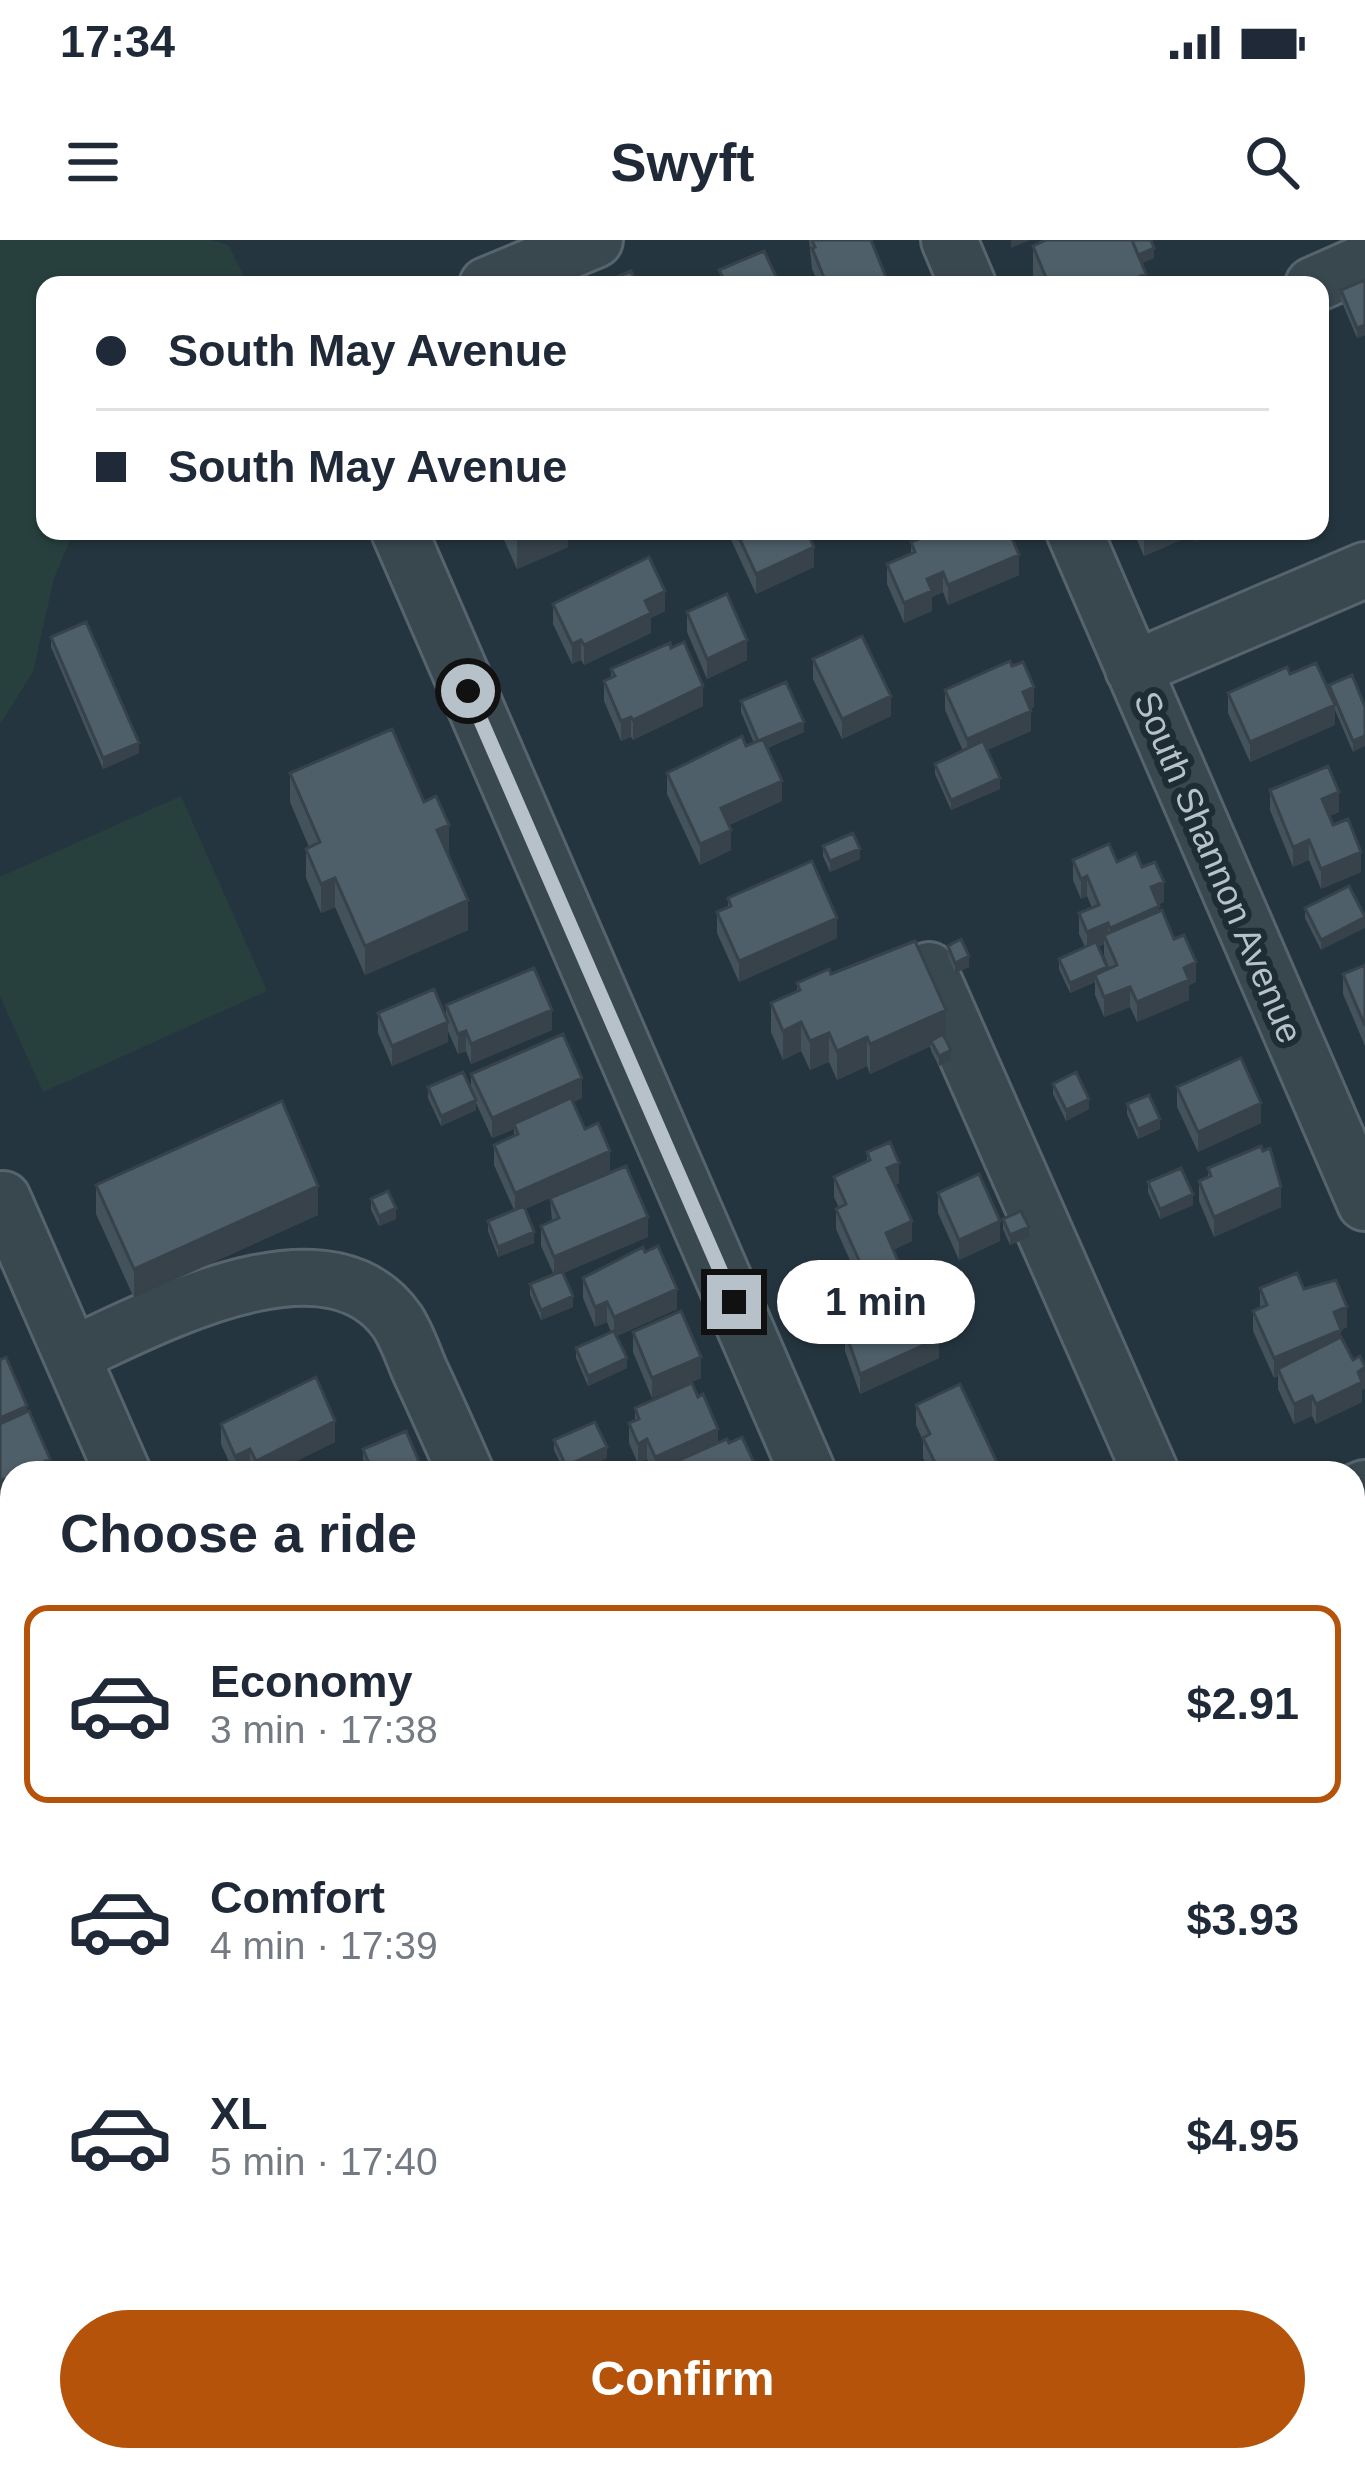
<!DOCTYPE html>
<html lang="en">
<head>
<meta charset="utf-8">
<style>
	body { margin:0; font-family:Helvetica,sans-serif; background:#f6f6f7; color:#1f2937; height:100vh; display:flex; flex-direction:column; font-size:45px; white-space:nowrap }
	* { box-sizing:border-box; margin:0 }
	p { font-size:39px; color:#747a83 }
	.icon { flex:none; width:66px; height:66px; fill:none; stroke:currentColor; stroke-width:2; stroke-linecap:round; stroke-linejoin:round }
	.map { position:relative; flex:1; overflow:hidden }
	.sheet { position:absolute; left:0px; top:1221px; width:1365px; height:1011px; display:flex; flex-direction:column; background:#fff; border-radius:36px 36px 0 0; box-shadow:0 3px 9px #0004 }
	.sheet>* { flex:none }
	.guide { position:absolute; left:36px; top:36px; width:1293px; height:264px; border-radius:24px; box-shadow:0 3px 9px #0004; display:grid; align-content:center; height:264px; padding:0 60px; background:#fff }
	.end { position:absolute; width:54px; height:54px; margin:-27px; border:15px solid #b6c1ca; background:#111; box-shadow:0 0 0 6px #111 }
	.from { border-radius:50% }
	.bubble { position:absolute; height:84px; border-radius:42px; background:#fff; box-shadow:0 3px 9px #0004; font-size:39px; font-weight:600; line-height:84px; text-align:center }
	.guide b { display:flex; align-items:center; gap:42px; height:114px; font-size:45px }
	.guide b+b { border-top:3px solid #e0e1e3 }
	.guide i { width:30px; height:30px; background:#1f2937 }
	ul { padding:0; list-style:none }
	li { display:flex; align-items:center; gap:36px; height:198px; margin:0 24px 18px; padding:0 36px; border:6px solid transparent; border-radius:24px }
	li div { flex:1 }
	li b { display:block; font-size:45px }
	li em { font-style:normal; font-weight:600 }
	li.selected { border-color:#b45309 }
	li>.icon { width:108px; height:108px; stroke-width:1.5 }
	h2 { padding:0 60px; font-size:54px; line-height:144px }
	.cta { display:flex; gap:24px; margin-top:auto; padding:24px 60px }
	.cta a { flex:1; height:138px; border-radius:72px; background:#b45309; color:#fff; font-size:48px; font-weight:600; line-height:138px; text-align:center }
	.status { display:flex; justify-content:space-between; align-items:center; height:84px; padding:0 60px; background:#fff; direction:ltr }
	.status svg { height:33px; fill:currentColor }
	header { display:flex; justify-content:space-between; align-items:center; height:156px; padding:0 60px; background:#fff; font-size:54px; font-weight:600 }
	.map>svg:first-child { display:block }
</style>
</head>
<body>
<div class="status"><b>17:34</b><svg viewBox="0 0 49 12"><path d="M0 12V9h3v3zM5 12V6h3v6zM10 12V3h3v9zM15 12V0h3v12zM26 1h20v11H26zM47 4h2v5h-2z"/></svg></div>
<header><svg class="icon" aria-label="menu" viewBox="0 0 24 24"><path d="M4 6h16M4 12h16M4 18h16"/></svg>Swyft<svg class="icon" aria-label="search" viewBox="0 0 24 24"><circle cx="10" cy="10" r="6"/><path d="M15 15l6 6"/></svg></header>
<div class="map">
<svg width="1365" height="2230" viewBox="0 0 1365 2230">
	<rect width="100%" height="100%" fill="#25353f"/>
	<path fill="#27403e" d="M0 0H211L228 5 248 44 45 45V291H74L54 338 33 432 0 484Z
		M181 556 267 751 43 852 0 756V637Z"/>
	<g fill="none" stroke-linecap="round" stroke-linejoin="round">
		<defs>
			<path id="minor" d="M949 0 968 45
				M487 45 595 0
				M1313 45 1365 22
				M399 291 808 1233
				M1074 291 1365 963
				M1133 429 1365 330
				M929 730 1151 1233
				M3 959 123 1233
				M72 1115C151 1079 327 982 397 1081 407 1096 413 1115 420 1131 436 1165 451 1199 466 1233
				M1353 1253 1365 1248
				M1353 1711 1365 1738
				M0 1843 12 1838
				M1353 2111 1365 2106
				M226 2220 230 2230
				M557 2220 562 2230
				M903 2220 907 2230
				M1238 2220 1242 2230
				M1077 2230 1100 2220"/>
		</defs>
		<use href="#minor" stroke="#57646d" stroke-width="60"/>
		<use href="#minor" stroke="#39474f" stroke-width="54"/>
	</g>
	<path fill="#43525b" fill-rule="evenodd" d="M809 0H871L887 45H819L812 29Z
		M1033 6 1154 18 1142 23 1146 45H1033Z
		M1365 40V95L1357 98 1341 60V50Z
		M500 291H568V307L517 329Z
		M727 291H807L814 327 756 354Z
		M1133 291H1218L1195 301 1192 295 1144 316Z
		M911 302 1019 335 948 365 943 352 932 357V371L904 383 887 344V324L911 314Z
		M553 364 665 371 651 378V393L584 425 581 420 572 424 553 384Z
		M687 372 747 420 707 439 687 392Z
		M51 397 139 513 103 529 51 407Z
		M813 419 891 476 842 499 813 439Z
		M611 429 703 466 633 500 631 497 621 501 604 461V441L611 437Z
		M1329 445 1365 467 1353 512 1335 470V485L1250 522 1228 473V453L1329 451Z
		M945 450 1034 467 1030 469 1031 491 987 510 1000 549 951 570 935 534V524L963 511 945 470Z
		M741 461 804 492 767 508 782 561 729 585 731 610 700 625 667 554V533L754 503 741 472Z
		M290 533 424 562 449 614 468 690 365 735 335 667 321 673 306 638V609L309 607 290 562Z
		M1270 550 1339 572 1329 576 1361 632 1321 649 1309 620 1293 627 1270 570Z
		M823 606 860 619 830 632 823 616Z
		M1073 620 1117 622 1142 627 1164 662 1159 664V671L1196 742 1189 745V760L1137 782 1130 767 1104 777 1095 755V742L1070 753 1059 729V719L1085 707 1079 694V673L1092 668 1087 656 1081 659 1073 640ZM1104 704V715L1109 728 1107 729 1098 707Z
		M728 658 837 698 739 742 717 693V672L728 668Z
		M1305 668 1365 676 1321 710 1305 678Z
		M948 706 969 727 955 733 948 716Z
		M1365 725V806L1343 754V734Z
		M831 734 946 800 951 820 939 826 931 811V806L870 834 867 826 837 840 829 822 810 830 801 811 783 820 771 792V763L797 752V743Z
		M446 765 552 790 471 824 466 811 458 814 448 791V802L392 826 378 793V773L446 776Z
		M471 834 582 858 573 862 585 889 610 931 525 969 534 1003 498 1017 488 991V981L514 970 494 925V905L514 897V889L492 898 476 863V870L441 886 428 858V847L471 851Z
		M1053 844 1089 869 1066 881 1053 854Z
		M1177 847 1261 883 1198 912 1177 867Z
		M1127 864 1160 889 1138 899 1127 874Z
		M867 912 899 943 895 945 912 1001 893 1010 898 1041 866 1056 836 989V969L839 968 834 957V937L867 921Z
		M1208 928 1281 967 1214 997 1199 961V941L1208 937Z
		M1148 942 1193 965 1160 979 1148 952Z
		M96 945 318 975 134 1058 96 974Z
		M938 953 1000 1001 959 1020 938 973Z
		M550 958 648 997 563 1033 573 1067 541 1080 530 1055V1044L554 1035 541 1006V986L552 981Z
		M371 959 396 979 379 986 371 970Z
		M1003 979 1029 997 1010 1005 1003 989Z
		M583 1038 677 1069 617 1096 627 1128 588 1146 576 1118V1108L611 1092 607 1082 595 1087 583 1058Z
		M1260 1048 1304 1049 1347 1087 1341 1090V1097L1362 1150V1162L1316 1184 1312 1176 1294 1184 1278 1149V1136L1274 1138 1253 1091V1071L1260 1068Z
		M867 1073 900 1074 939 1118 860 1154 845 1111V1091L867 1082Z
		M633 1092 701 1138 652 1158 633 1112Z
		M916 1165 1002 1233H931L923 1218V1201L916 1185Z
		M635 1168 718 1203H729L759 1233H653L647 1219 638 1224 629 1203V1183L635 1181Z
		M221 1184 335 1202 272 1233H252L250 1229 241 1233H234L221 1204Z
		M554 1200 607 1218 573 1233H565L554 1210Z
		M363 1209 420 1233H369L363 1219Z
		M12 1268V1372L7 1362V1351L4 1353 0 1345V1274Z
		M1365 1789V1820L1360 1822 1353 1809V1795Z
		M1365 1864V1987L1356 1966V1947L1353 1948Z
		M1323 2220H1353L1365 2230H1328Z"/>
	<path fill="#37424a" d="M1011 0H1030L1011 8Z
		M1154 8V18L1127 29V19Z
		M1146 34V45H1119Z
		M1365 85V95L1357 98V88Z
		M519 291H568V307L517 329V292Z
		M1156 291H1192V295L1144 316V296Z
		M1195 291H1218L1195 301Z
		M814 307V327L756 354V334Z
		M1019 315V335L948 365V345Z
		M943 332V352L932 357V371L904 383V363L927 339Z
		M665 351V371L651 378V393L584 425V405L645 361Z
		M581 400V420L572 424V404Z
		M747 400V420L707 439V419Z
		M703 446V466L633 500V480Z
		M1034 447V467L1023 472V452Z
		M891 456V476L842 499V479Z
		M1335 465V485L1250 522V502Z
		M1031 471V491L967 519V499Z
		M631 477V497L621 501V481Z
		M804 482V492L758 511V501Z
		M1365 496V506L1353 512V501Z
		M139 503V513L103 529V518Z
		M1000 538V549L951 570V560Z
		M782 541V561L721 588V568Z
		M1339 552V572L1322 579V559Z
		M449 585V614L437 619V590Z
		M731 590V610L700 625V604Z
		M1309 600V620L1293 627V607Z
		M860 609V619L830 632V621Z
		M1361 612V632L1321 649V629Z
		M1087 636V656L1081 659V639Z
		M335 638V667L321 673V644Z
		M1164 642V662L1151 668V647Z
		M468 660V690L365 735V706Z
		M1159 666V686L1110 708V688Z
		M1365 677V688L1321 710V700Z
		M837 678V698L739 742V721Z
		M1108 683V703L1104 695V704L1087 712V692Z
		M969 716V727L955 733V723Z
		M1196 722V742L1189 745V760L1137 782V762L1184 728Z
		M1107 727V737L1095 735V742L1070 753V743Z
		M1130 747V767L1104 777V757Z
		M552 770V790L471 824V804Z
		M946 770V800L931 801V806L870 834V804Z
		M448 782V802L392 826V806Z
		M801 782V811L783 820V791Z
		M466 791V811L458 814V794Z
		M829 793V822L810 830V801Z
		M867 797V826L837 840V811Z
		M951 810V820L939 826V816Z
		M582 838V858L515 888 514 884V889L492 898V878Z
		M1089 859V869L1066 881V870Z
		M476 860V870L441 886V876Z
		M1261 863V883L1198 912V892Z
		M1160 879V889L1138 899V889Z
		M610 911V931L515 973V953Z
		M899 923V943L887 948V928Z
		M318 946V975L134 1058V1029Z
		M1281 947V967L1214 997V977Z
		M1193 954V965L1160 979V969Z
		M396 968V979L379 986V976Z
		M648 977V997L554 1037V1017Z
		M912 981V1001L886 1013V993Z
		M1000 981V1001L959 1020V1000Z
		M1029 987V997L1010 1005V995Z
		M534 992V1003L498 1017V1007Z
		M898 1021V1041L866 1056V1036Z
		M677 1049V1069L614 1097V1077Z
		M573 1056V1067L541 1080V1070Z
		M607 1062V1082L595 1087V1067Z
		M1347 1067V1087L1341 1090V1110L1278 1129V1136L1274 1138V1118L1334 1072Z
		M939 1098V1118L860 1154V1134Z
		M701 1117V1138L652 1158V1138Z
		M627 1118V1128L588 1146V1136Z
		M1365 1129V1149L1362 1150V1162L1316 1184V1164Z
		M1312 1156V1176L1294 1184V1164Z
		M27 1166V1186L0 1198V1178Z
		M335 1181V1202L272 1233H256V1221Z
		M718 1189V1209L664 1227V1233H655V1217Z
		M647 1199V1219L638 1224V1204Z
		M607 1207V1218L573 1233H566V1226Z
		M250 1209V1229L241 1233H235V1216Z
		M50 1219V1233H18Z
		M944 1223V1233H937V1227Z
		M420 1224V1233H397Z
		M12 1236V1256L0 1261V1241Z
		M12 1329V1349L7 1342V1351L4 1353V1333Z
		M1365 1625V1635L1353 1641V1631Z
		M1365 1752V1762L1353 1767V1757Z
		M1365 1809V1820L1360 1822V1812Z
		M1358 1926V1946L1353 1948V1928Z
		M12 1956V1976L0 1981V1961Z
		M6 1998V2019L0 2021V2001Z
		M12 2182V2211L0 2217V2188Z
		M1365 2220V2230H1343Z"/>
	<path fill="#4e5f6a" stroke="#37424a" stroke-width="3" d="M812 0H871L887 40 880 45H827L812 8 815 7Z
		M1046 0H1132L1146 34 1119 45H1049L1033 6Z
		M1132 0H1151L1154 8 1138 15Z
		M764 11 780 45H722L721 44 725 42 719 30Z
		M631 31 638 45H598Z
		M1365 40V85L1357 88 1341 50Z
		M736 291H807L814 307 756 334Z
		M938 291H1009L1019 315 948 345 943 332 927 339 932 351 904 363 887 324 915 312 911 302Z
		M649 317 665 351 645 361 651 373 584 405 581 400 572 404 553 364Z
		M727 354 747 400 707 419 687 372Z
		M86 382 139 503 103 518 51 397Z
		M862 396 891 456 842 479 813 419Z
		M684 402 703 446 633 480 631 477 621 481 604 441 615 436 611 429 670 403 671 408Z
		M1010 421 1012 426 1023 422 1034 447 1023 452 1031 471 967 499 945 450Z
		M1316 423 1335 465 1250 502 1228 453 1287 427 1290 434Z
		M1352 435 1365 467V496L1353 501 1329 445Z
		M786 442 804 482 758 501 741 461Z
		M392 489 424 562 436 556 449 585 437 590 468 660 365 706 335 638 321 644 306 609 320 602 290 533Z
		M742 496 746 506 763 499 782 541 721 568 731 590 700 604 667 533Z
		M983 501 1000 538 951 560 935 524Z
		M1328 526 1339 552 1322 559 1333 585 1348 579 1361 612 1321 629 1309 600 1293 607 1270 550Z
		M853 593 860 609 830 621 823 606Z
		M1109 604 1117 622 1136 613 1142 627 1155 622 1164 642 1151 647 1159 666 1110 688 1108 683 1087 692 1079 673 1099 665 1087 636 1081 639 1073 620Z
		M812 621 837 678 739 721 717 672 731 666 728 658Z
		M1349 646 1365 677 1321 700 1305 668Z
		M1162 670 1174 699 1184 695 1196 722 1184 728 1189 740 1137 762 1130 747 1104 757 1095 735 1117 725 1104 695Z
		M961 699 969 716 955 723 948 706Z
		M915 701 946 770 870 804 867 797 837 811 829 793 810 801 801 782 783 791 771 763 800 750 797 743 829 729 831 734Z
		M1096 702 1107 727 1070 743 1059 719Z
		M1365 725V786L1343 734Z
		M534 728 552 770 471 804 466 791 458 794 446 765Z
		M434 749 448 782 392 806 378 773Z
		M563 794 582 838 492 878 471 834Z
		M943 794 951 810 939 816 931 801Z
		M1241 818 1261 863 1198 892 1177 847Z
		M463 832 476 860 441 876 428 847Z
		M1076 832 1089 859 1066 870 1053 844Z
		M1149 855 1160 879 1138 889 1127 864Z
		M571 858 585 889 598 883 610 911 515 953 494 905 518 894 514 884Z
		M282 861 318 946 134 1029 96 945Z
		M890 902 899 923 887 928 912 981 886 993 898 1021 866 1036 836 969 846 964 834 937 870 920 867 912Z
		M1261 906 1263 911 1270 908 1281 947 1214 977 1199 941 1211 936 1208 928Z
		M626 926 648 977 554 1017 541 986 559 978 550 958Z
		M1181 928 1193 954 1160 969 1148 942Z
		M979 934 1000 981 959 1000 938 953Z
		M388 951 396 968 379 976 371 959Z
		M524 966 534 992 498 1007 488 981Z
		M1021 971 1029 987 1010 995 1003 979Z
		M658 1006 677 1049 614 1077 607 1062 595 1067 583 1038 643 1007 645 1012Z
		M562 1031 573 1056 541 1070 530 1044Z
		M1297 1033 1304 1049 1336 1040 1347 1067 1334 1072 1341 1090 1274 1118 1253 1071 1267 1065 1260 1048Z
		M895 1061 900 1074 923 1063 939 1098 860 1134 845 1091 870 1080 867 1073Z
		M681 1071 701 1117 652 1138 633 1092Z
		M614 1091 627 1118 588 1136 576 1108Z
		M1341 1097 1353 1120 1360 1116 1365 1127 1358 1132 1362 1142 1316 1164 1312 1156 1294 1164 1278 1129Z
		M6 1117 27 1166 0 1178V1120Z
		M316 1137 335 1181 256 1221 250 1209 235 1216 221 1184Z
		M692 1143 698 1157 703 1154 718 1189 655 1217 647 1199 638 1204 629 1183 639 1179 635 1168Z
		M960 1144 1002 1233H948L944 1223 937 1227 923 1198 930 1194 916 1165Z
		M29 1171 50 1219 18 1233H12V1236L0 1241V1184Z
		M595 1182 607 1207 566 1226 554 1200Z
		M406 1191 420 1224 397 1233H373L363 1209Z
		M742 1197 759 1233H662L667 1231 664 1227 727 1199 729 1203Z
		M316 1226 320 1233H299Z
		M12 1268V1329L4 1333 0 1325V1274Z
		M1362 1607 1365 1613V1625L1353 1631V1611Z
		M1353 1724 1365 1752 1353 1757Z
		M1365 1789V1809L1360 1812 1353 1795Z
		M1365 1864V1936L1363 1937 1358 1926 1353 1928V1869Z
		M12 1886V1956L0 1961V1891Z
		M1365 1942V1966L1356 1946Z
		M0 1985 6 1998 0 2001Z
		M12 2110V2182L0 2188V2116Z
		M1365 2159V2220L1343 2230H1337L1332 2220H1353V2164Z
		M384 2220H484L488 2230H383L380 2222Z
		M735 2220H753L756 2227 771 2220H799L803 2230H712Z"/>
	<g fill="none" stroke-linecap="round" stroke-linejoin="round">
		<path stroke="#b6c1ca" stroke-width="15" d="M468 451 734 1062"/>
	</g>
	<g text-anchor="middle" stroke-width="12" stroke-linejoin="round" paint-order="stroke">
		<g font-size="36" fill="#b6c1ca" stroke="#1e2c34">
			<text transform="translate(1219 627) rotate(67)" y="13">South Shannon Avenue</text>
		</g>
	</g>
</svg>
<i class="end from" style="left:468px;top:451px"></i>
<i class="end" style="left:734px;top:1062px"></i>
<div class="bubble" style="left:777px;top:1020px;width:198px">1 min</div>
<div class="guide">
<b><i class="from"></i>South May Avenue</b>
<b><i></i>South May Avenue</b>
</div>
<section class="sheet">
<h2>Choose a ride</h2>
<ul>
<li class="selected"><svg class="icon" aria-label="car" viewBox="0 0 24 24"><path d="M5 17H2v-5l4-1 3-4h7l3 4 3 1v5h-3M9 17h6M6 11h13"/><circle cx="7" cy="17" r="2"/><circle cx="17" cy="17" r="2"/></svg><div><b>Economy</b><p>3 min · 17:38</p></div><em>$2.91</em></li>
<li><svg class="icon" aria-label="car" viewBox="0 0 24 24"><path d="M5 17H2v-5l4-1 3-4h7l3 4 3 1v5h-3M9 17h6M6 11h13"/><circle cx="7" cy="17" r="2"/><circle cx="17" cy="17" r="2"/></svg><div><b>Comfort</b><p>4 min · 17:39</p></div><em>$3.93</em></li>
<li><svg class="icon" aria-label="car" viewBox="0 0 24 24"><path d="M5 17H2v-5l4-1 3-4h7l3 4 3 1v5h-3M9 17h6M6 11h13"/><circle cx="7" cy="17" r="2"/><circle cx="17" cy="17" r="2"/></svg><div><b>XL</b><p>5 min · 17:40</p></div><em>$4.95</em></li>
</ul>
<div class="cta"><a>Confirm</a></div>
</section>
</div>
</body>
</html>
